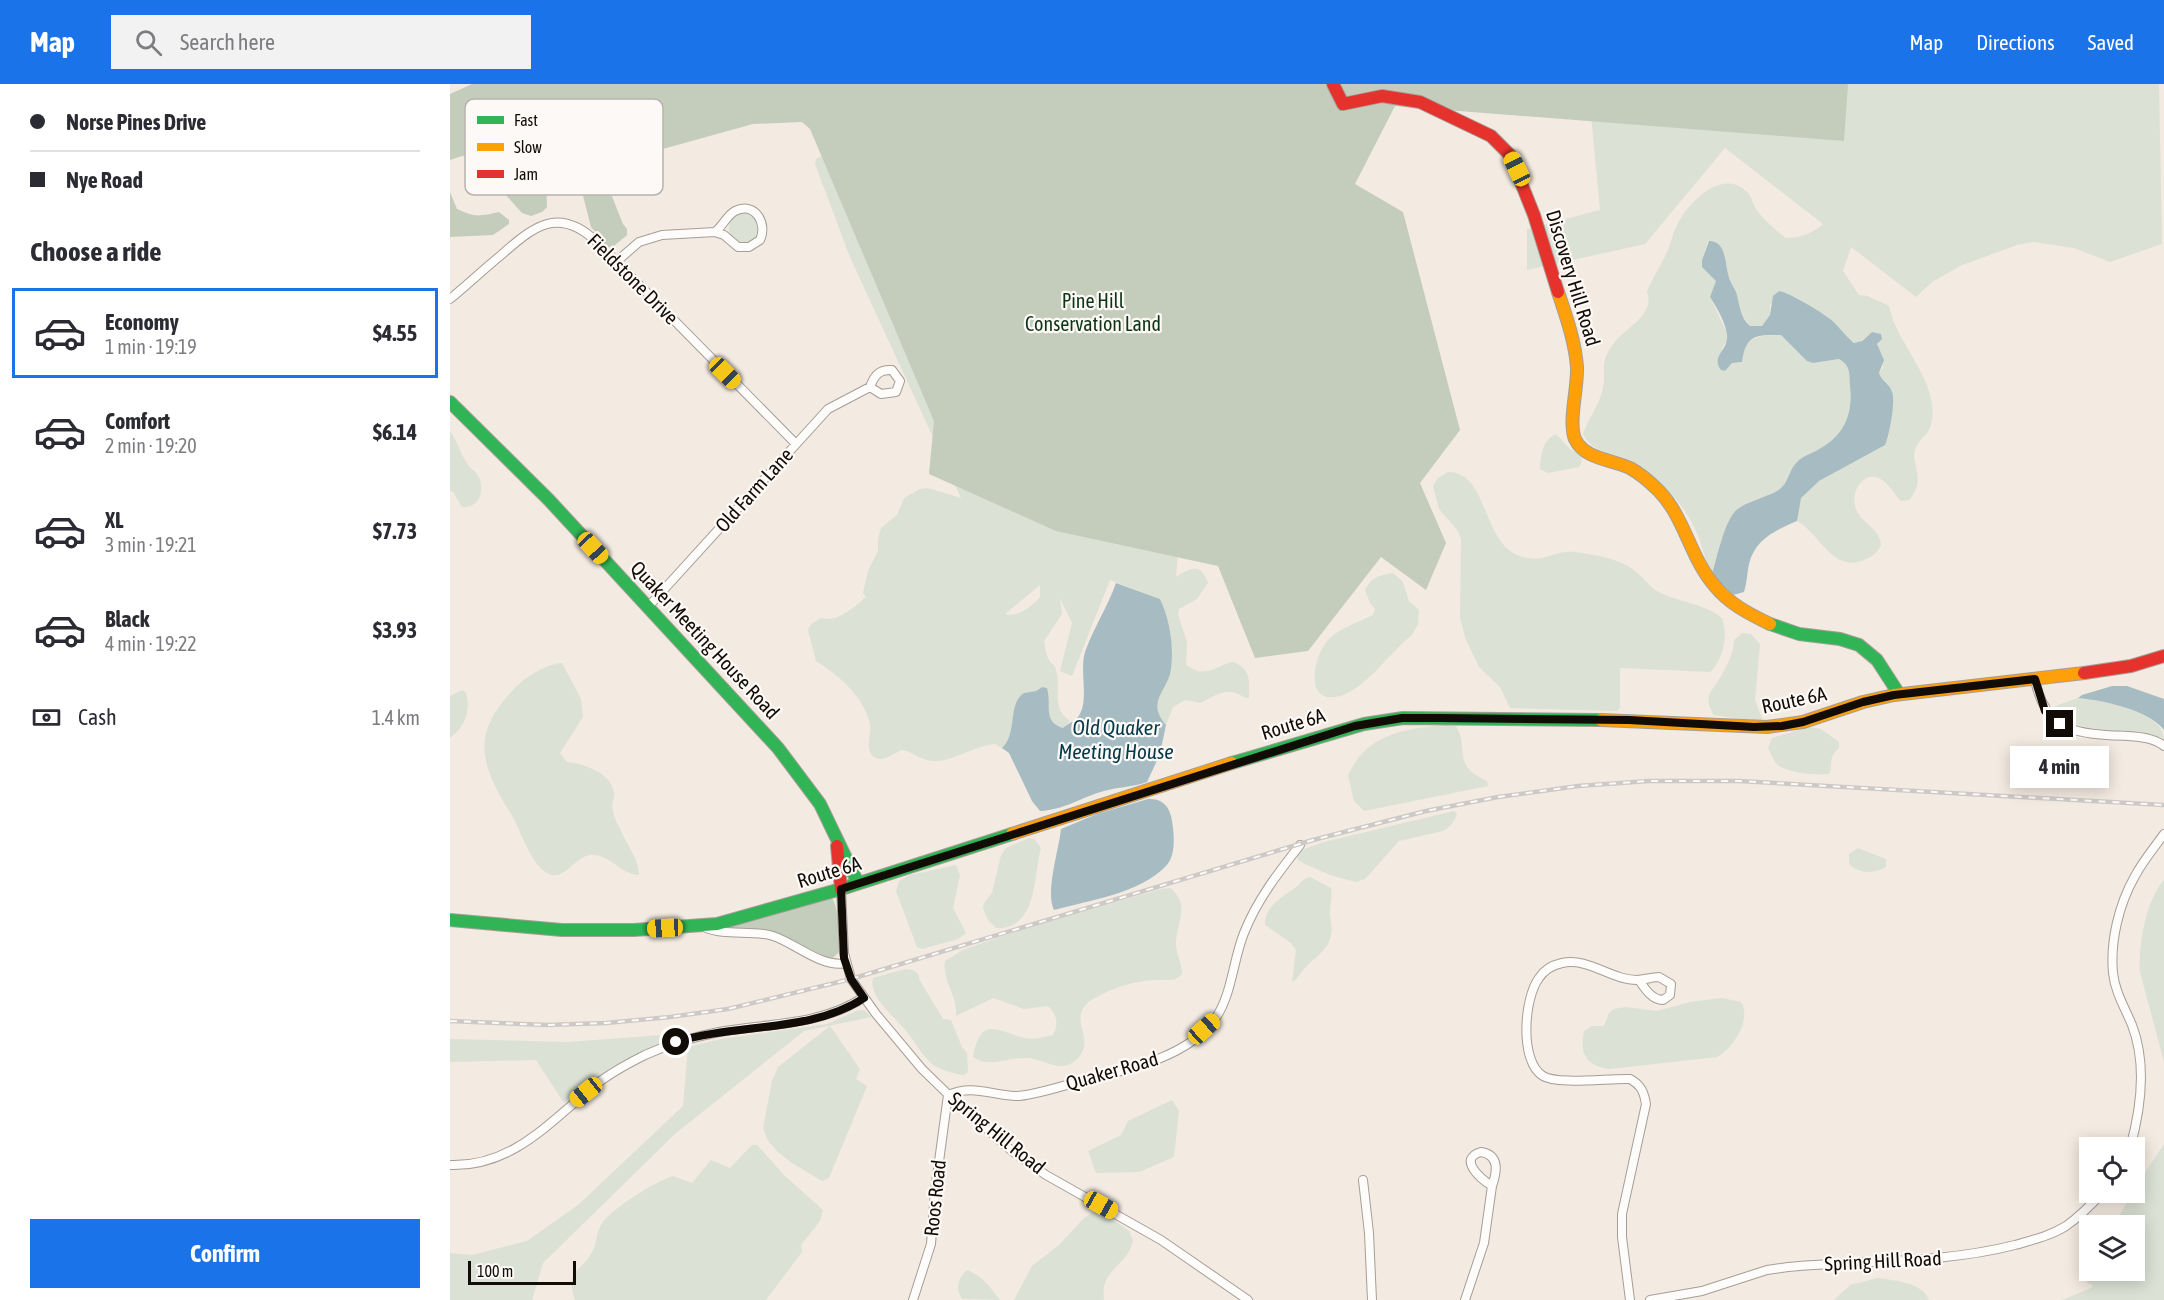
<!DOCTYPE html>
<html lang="en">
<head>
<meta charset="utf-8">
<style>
	body { margin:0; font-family:"Asap Condensed",sans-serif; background:#f2f2f3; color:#2b2b33; height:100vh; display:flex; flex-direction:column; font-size:22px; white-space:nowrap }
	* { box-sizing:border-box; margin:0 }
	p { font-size:20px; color:#7c7c81 }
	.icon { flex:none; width:33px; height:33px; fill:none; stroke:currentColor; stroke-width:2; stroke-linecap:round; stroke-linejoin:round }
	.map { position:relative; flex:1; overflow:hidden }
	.side { display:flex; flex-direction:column; background:#fff; width:450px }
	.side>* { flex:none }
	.banner { display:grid; align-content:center; height:132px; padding:0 30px; background:#fff }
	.controls { position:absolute; left:1629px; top:1053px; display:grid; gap:12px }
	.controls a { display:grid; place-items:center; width:66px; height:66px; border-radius:0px; background:#fff; box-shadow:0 3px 15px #0003; font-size:30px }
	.scale { position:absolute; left:18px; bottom:15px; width:108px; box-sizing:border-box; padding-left:6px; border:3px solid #120c07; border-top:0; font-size:16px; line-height:21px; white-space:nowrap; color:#120c07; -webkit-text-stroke:4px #fdf9f6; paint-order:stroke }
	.end { position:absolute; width:27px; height:27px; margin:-14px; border:8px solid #120c07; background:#fff; box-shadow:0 0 0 3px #fff }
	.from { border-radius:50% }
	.bubble { position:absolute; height:42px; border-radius:0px; background:#fff; box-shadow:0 3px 15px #0003; font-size:20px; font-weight:700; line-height:42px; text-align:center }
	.car { position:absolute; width:18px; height:36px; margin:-18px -9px; border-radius:8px; box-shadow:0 0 4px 2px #0007; background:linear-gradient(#f5c518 24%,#345 0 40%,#f5c518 0 76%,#345 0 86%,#f5c518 0) }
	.banner b { display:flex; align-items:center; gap:21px; height:57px; font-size:22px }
	.banner b+b { border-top:2px solid #e1e1e2 }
	.banner i { width:15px; height:15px; background:#2b2b33 }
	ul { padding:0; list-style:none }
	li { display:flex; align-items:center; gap:18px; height:90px; margin:0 12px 9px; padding:0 18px; border:3px solid transparent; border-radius:0px }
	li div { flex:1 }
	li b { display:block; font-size:22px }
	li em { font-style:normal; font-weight:700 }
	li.on { border-color:#1a73e8 }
	li>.icon { width:54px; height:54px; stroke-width:1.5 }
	h2 { padding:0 30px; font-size:27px; line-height:72px }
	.pay { display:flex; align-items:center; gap:15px; height:66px; padding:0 30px; font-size:22px }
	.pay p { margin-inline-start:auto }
	.primary-button { display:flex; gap:12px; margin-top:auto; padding:12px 30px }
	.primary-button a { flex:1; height:69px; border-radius:0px; background:#1a73e8; color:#fff; font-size:24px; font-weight:700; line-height:69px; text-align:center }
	header { display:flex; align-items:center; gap:36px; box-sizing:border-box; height:84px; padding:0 30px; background:#1a73e8; color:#fff }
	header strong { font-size:28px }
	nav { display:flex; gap:33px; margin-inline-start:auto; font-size:21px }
	.search { width:420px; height:54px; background:#f2f2f3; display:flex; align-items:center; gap:15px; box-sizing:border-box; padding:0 21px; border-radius:0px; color:#7c7c81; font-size:22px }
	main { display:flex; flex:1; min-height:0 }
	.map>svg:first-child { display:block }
</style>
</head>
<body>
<header>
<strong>Map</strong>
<div class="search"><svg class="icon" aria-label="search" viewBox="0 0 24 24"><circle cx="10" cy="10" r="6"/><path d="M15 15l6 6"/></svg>Search here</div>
<nav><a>Map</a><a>Directions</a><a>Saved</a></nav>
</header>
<main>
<section class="side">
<div class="banner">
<b><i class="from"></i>Norse Pines Drive</b>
<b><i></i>Nye Road</b>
</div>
<h2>Choose a ride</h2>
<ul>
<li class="on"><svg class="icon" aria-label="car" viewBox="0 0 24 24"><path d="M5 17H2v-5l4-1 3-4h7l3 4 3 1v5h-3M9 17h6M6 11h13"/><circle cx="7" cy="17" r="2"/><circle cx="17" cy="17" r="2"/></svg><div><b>Economy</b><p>1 min · 19:19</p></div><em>$4.55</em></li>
<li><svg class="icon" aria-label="car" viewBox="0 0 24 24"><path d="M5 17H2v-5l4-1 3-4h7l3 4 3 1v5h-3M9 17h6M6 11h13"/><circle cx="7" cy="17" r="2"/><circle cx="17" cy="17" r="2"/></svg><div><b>Comfort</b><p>2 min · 19:20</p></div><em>$6.14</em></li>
<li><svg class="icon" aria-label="car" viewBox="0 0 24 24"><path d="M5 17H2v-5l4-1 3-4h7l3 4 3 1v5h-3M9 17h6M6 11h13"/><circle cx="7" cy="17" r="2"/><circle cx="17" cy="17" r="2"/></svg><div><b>XL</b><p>3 min · 19:21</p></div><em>$7.73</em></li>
<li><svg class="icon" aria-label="car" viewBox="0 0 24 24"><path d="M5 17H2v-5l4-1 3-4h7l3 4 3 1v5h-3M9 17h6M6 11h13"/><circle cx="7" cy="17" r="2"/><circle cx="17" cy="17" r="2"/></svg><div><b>Black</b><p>4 min · 19:22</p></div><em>$3.93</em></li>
</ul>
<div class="pay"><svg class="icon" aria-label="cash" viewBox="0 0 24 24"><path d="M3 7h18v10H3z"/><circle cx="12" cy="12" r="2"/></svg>Cash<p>1.4 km</p></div>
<div class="primary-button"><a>Confirm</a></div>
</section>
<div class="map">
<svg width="1714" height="1216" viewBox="0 0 1714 1216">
	<rect width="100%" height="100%" fill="#f3eae1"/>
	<path fill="#dbe1d4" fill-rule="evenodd" d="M1138 0H1709L1712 160 1660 178 1624 164 1584 158 1567 161 1512 181 1482 198 1466 213 1401 163 1393 187 1409 211 1418 212 1439 222C1446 261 1494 301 1480 344 1477 351 1469 356 1466 363 1459 380 1478 394 1459 416L1451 417C1444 410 1440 401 1432 396 1427 392 1420 391 1415 395 1410 398 1406 404 1405 410 1400 438 1430 440 1431 461 1428 468 1424 471 1418 474 1384 493 1370 449 1347 437 1347 430 1347 420 1351 414 1370 385 1446 369 1441 329 1440 315 1433 302 1429 289L1433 283 1432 271 1428 265V258L1422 248 1408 259C1396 258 1387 239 1377 232 1366 225 1354 220 1344 212L1320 220V231L1312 242H1300L1291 229 1286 209 1277 189V181L1258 157C1249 184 1251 175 1266 197L1260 213 1276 247 1277 257 1272 264 1275 287C1298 260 1293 251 1331 251L1358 277 1363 279 1389 275C1401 282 1399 289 1400 302 1403 331 1394 353 1368 367 1361 370 1353 372 1348 378 1338 387 1339 400 1327 407 1319 412 1294 419 1290 424 1274 441 1267 468 1262 491 1254 475 1252 458 1244 443 1232 418 1210 396 1188 380 1171 368 1143 372 1133 350 1138 335 1148 323 1152 308 1158 287 1147 281 1164 259 1175 244 1206 231 1197 208 1202 194 1211 182 1217 168 1222 156 1224 144 1231 134 1243 114 1275 84 1298 109 1302 113 1303 121 1306 125 1312 134 1327 148 1336 154 1349 154 1364 149 1373 140L1275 64 1195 160 1077 186V145L1150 126Z
		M475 53 730 443 726 493C740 484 751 478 758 499L747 515 729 525 728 531 737 558 736 581C756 595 763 583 783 578 802 585 799 598 799 614 793 614 792 611 786 609 774 604 760 614 750 619L735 616 723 623 716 641C695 617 719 606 721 585 724 562 720 536 710 515L660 496 622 592 610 587 622 539 610 514 612 530 594 557C595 562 596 571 599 576 601 580 603 579 605 583 613 603 599 623 620 637L613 644C597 639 597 625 598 609L592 603 586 607 574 609 559 658 552 664 545 660C524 662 501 678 484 677 472 677 463 668 452 666 444 669 434 678 426 674 413 667 422 651 420 640 414 612 387 590 366 577L358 546 361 540 371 534C388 539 404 523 416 513L413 509 418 487 428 467V455L431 444 447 431 454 414 470 405 478 404 511 414 400 173 365 80 366 75 370 73ZM590 501V513C581 523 568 534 555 530Z
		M279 144a15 15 0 1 1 30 0a15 15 0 1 1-30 0Z
		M0 347C7 357 11 371 18 381 21 385 26 387 28 392 36 405 29 425 12 423L3 408 0 407Z
		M1106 350 1121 366 1130 370 1132 377 1129 383 1098 389 1090 385C1091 371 1092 356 1106 350Z
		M998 388C1038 388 1032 456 1067 471 1094 482 1103 465 1125 468 1143 470 1171 475 1185 487 1195 495 1201 505 1213 510 1233 519 1255 520 1272 534 1278 551 1274 575 1260 588L1170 584V624L1167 627 1060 624 1050 603 1029 583 1016 556 1010 534 1011 455 1008 447 989 425 983 402 988 394Z
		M943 489 953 498 959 517 969 526 968 540 962 551C940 568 919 601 893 611 853 625 862 572 879 555 890 544 909 538 923 531L925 525 920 519 915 506C920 494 930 491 943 489Z
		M1292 549 1301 550 1310 560 1305 615 1312 635 1308 638 1264 631C1252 612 1262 608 1271 592 1277 582 1284 568 1284 556Z
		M112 579 131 615 133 633 110 669 117 678C134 680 161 688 164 709 165 713 162 718 162 722 163 730 166 738 170 745 176 760 189 775 189 791 171 791 159 769 140 771 124 773 114 799 97 789 82 780 73 754 66 739 62 730 56 723 52 715 26 669 28 643 64 605 75 593 96 580 112 579Z
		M12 606 16 609C21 628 15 642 0 654V612Z
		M1628 614C1650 616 1714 627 1714 655 1686 643 1615 653 1605 622Z
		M1004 639C1022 665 999 680 1037 697L1038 702 914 727 904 717 898 691C920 645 959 646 1004 639Z
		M1359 643 1371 645 1389 658V664C1379 672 1382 679 1380 689 1370 693 1336 688 1328 681 1323 677 1321 669 1318 664L1322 654Z
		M1004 727 1007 730C1004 738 1001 742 993 747L949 757 915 795 906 798 880 791 855 780 848 776 846 770 852 766 874 758Z
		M579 754 584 755 591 764C583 793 588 845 546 844L538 836 533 824 534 819 542 809 551 771 556 764Z
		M1408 764 1436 775V783C1424 790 1410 790 1399 780V770Z
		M506 781 510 791 503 824 516 849 508 855 472 865 467 863 446 807 449 797 460 791Z
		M860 793 881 804C883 814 879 823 880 832 886 861 873 866 855 884 850 889 848 895 842 898L846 866 841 859 815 841C815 822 831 814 845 804 851 799 852 795 860 793Z
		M1714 796V978L1690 888C1688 862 1696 816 1714 796Z
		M720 804C742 821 725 840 726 862 727 871 732 880 732 890 723 899 717 895 707 896 688 896 661 904 645 914 614 931 644 952 631 970 628 975 622 980 617 981 604 985 590 974 577 974 557 973 540 985 523 973 531 929 549 949 575 954 585 956 594 953 603 951 609 940 607 930 598 922L574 925 543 914 506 932C508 911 492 898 495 877L513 866 575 844 711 805Z
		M455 885 463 886 469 891V895L493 935 501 936 512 963 517 969 518 988 514 991C506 990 494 987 487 983 476 978 465 958 457 948 446 934 418 913 423 894Z
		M1272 914 1291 918C1302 936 1283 964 1267 973L1160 985C1137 982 1129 970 1134 947L1142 942H1154L1159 929 1164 925 1175 923 1207 927 1240 918Z
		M409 926H414L421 933 354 947 226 1049 93 1179 82 1216H0V1169L22 1171 77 1157 128 1121 233 1022 238 963 271 955 377 940Z
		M380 942 410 985 406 995 417 1002 379 1094 372 1097 342 1079 328 1068 318 1057 313 1044 322 997 328 983Z
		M212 951 215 956 161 983 114 1019 86 976 0 978V955L118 958Z
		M722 1016 729 1027 724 1073 689 1088 646 1089 638 1067 671 1051 678 1037Z
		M1714 1060V1216H1612L1641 1204 1643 1201 1637 1199 1635 1193 1636 1171 1639 1169 1640 1186H1684V1142L1664 1141 1682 1109 1684 1108 1685 1104Z
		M302 1061H307L335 1092 373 1126 370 1137 351 1161 352 1168 316 1216H125C114 1185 132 1188 142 1168 147 1160 146 1150 151 1141 159 1126 206 1097 223 1092L242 1099 261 1076 280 1084Z
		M648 1125 679 1147 683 1157C678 1182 649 1185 654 1216H564L582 1182 609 1161 634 1134Z
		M517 1186C534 1193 539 1202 550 1216L512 1215C505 1204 508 1195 517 1186Z
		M1428 1194C1446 1197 1472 1198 1479 1216H1384L1400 1201Z"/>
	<path fill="#c4cdbc" d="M22 0H1398L1394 57 945 22 905 100 953 128 1010 346 970 399 996 459 976 506 931 473 858 567 805 574 768 482 606 447 479 390 484 337 360 45 352 38 303 40 202 68C191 64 167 69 159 78L161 110 173 140 177 145V151L164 162 159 163 141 143 131 104V77L126 72 106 73 96 85 97 123 92 128 81 132 72 129 37 90 35 71 12 72 0 76V10Z
		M0 108 7 125C26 134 30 132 49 128L59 136V140L43 151 0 153Z
		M381 813C388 819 391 855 390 865 389 870 385 872 381 875L325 850 273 846 276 842Z"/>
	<path fill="#a7bcc2" d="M1259 157C1276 157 1275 178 1278 190 1279 196 1283 202 1286 208 1290 220 1289 232 1300 242H1312L1320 231 1323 212 1329 207C1338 208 1368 226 1376 232 1387 239 1394 251 1404 259L1412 257 1422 248 1431 250 1432 255 1427 260 1434 276 1429 289C1432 298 1439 299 1442 308 1446 316 1439 353 1435 361L1369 397 1351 414 1347 437C1326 446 1305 455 1299 480 1297 489 1297 499 1294 508L1283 511 1262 491C1266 475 1274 442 1283 430 1290 419 1315 414 1327 407 1339 400 1338 387 1347 378 1354 371 1364 369 1371 364 1395 350 1403 329 1400 302 1399 289 1401 282 1389 275L1363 279 1357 277 1331 251C1306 251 1296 250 1292 278L1282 279 1275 287 1271 286C1261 273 1276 267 1277 255 1278 242 1267 224 1260 213L1266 197 1252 183V176Z
		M666 499 710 515C720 536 724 562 721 585 719 606 695 617 716 641L710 670 697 698C683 703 668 703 654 707 632 713 614 726 590 727L582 717 559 669 552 664C568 649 557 620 574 609L586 607 592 603 597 604C602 621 592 637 613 644 617 640 625 637 628 633 640 617 629 587 635 568 643 545 658 522 666 499Z
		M1662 602H1677L1714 615V646C1699 626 1652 616 1628 614L1632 611Z
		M698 715C710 714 718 720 721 732 724 746 727 771 716 782 689 810 640 816 604 826 595 809 609 765 611 745L647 730Z"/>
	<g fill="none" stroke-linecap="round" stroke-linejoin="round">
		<defs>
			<path id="street" d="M166 178 189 158 212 151 265 148 274 151 288 163H299L310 156C318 140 305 117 285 127 277 131 273 142 265 148
				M0 215C17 201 33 186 50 172 83 143 108 121 147 158L346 360
				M442 286 450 297 446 308 431 310 420 303C424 292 429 285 442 286Z
				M198 523 378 325 420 303
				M1585 595C1595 650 1631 650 1678 652 1691 653 1704 654 1714 662
				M391 805 394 869 401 895 426 930 472 985 507 1019 562 1067 596 1091 711 1156 798 1216
				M254 843C276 853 300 845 323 852 345 859 371 884 396 879
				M1680 1064C1691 1025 1697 980 1682 941 1675 924 1665 908 1663 889 1660 857 1669 820 1685 792 1693 777 1704 764 1714 750
				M1031 1068C1050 1071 1047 1088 1042 1102 1031 1095 1007 1075 1031 1068Z
				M0 1081C64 1083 101 1036 148 999 162 988 179 979 195 971 219 960 243 953 269 948 318 939 371 942 414 913
				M913 1096 919 1149 922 1216
				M463 1216 481 1160 485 1107 498 1011C523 1000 540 1011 565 1012 580 1013 618 1000 635 996 677 986 738 973 765 935 782 911 783 876 794 849 807 816 828 789 850 761
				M1015 1216 1034 1159 1042 1102
				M1180 1216 1172 1153V1130L1196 1020C1194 1008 1191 1001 1180 995 1160 994 1107 1001 1093 992 1069 977 1074 914 1089 894 1094 886 1103 881 1112 879 1138 873 1161 896 1187 896 1194 896 1202 893 1209 893L1221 900 1220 911 1213 916C1202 916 1195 905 1189 896
				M1200 1216 1252 1207 1317 1186 1338 1183C1414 1176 1490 1180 1565 1161 1582 1156 1600 1152 1616 1142 1629 1133 1642 1120 1653 1108"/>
			<path id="fast" d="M0 318 99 416 328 664 370 720 408 799
				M1320 540 1349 550 1390 555 1409 561 1427 576 1449 610
				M782 679 914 640 953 634 1151 636
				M0 836 112 846H184L267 840 391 805 562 750"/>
			<path id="slow" d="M1108 208C1116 232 1125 257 1127 283 1128 304 1118 338 1125 355 1135 376 1162 375 1180 384 1191 390 1200 398 1209 407 1235 434 1240 473 1264 501 1278 519 1299 530 1320 540
				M1151 636 1317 643 1353 638 1413 618 1444 611 1634 589
				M562 750 782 679"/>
			<path id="jam" d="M883 0 893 20 932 12 970 18 1041 52 1060 71 1084 131 1108 208
				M1634 589 1681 582 1714 572
				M387 762 391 805"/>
		</defs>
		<use href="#street" stroke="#a59e97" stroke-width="10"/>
		<use href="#fast" stroke="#a59e97" stroke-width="14"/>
		<use href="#slow" stroke="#a59e97" stroke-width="14"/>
		<use href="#jam" stroke="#a59e97" stroke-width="14"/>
		<use href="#street" stroke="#fdfcfa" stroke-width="8"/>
		<use href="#fast" stroke="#30b455" stroke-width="12"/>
		<use href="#slow" stroke="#ff9f0a" stroke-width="12"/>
		<use href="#jam" stroke="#e5322d" stroke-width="12"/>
		<defs>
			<path id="rail" d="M0 937 97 941 156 939 220 933 278 925 401 895 863 756 976 727 1048 713 1128 702 1199 697H1289L1714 721"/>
		</defs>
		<use href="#rail" stroke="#ccc9c7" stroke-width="4.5"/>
		<use href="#rail" stroke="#fdf9f6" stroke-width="2" stroke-dasharray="7" stroke-linecap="butt"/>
	</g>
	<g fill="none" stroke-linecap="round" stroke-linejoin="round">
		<path stroke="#120c07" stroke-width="8" d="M226 958C287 939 361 949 414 914L401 895 394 874 391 805 905 642 952 634H990L1179 636 1304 643 1332 642 1353 638 1413 618 1444 611 1585 595 1595 627 1610 640"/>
	</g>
	<g text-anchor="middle" stroke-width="4.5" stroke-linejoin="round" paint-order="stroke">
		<g font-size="20" fill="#120c07" stroke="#fdf9f6">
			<text transform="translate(1123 194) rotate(73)" y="7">Discovery Hill Road</text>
			<text transform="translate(183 195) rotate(45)" y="7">Fieldstone Drive</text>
			<text transform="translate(304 406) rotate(-48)" y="7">Old Farm Lane</text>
			<text transform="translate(255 556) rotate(47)" y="7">Quaker Meeting House Road</text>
			<text transform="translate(1344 616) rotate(-12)" y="7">Route 6A</text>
			<text transform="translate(843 640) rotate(-17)" y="7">Route 6A</text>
			<text transform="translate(379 788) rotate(-17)" y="7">Route 6A</text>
			<text transform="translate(662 987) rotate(-16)" y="7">Quaker Road</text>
			<text transform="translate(547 1049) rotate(39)" y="7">Spring Hill Road</text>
			<text transform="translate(485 1114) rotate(-84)" y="7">Roos Road</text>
			<text transform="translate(1433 1177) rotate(-3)" y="7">Spring Hill Road</text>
		</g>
		<g font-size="20" fill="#0e3515" stroke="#fdf9f6">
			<text x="643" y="224">Pine Hill<tspan x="643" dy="23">Conservation Land</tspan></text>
		</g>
		<g font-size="21" font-style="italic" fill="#053a48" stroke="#fdf9f6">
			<text x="666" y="651">Old Quaker<tspan x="666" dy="24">Meeting House</tspan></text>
		</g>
	</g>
	<rect x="15" y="15" width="198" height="96" rx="9" fill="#fdf9f6" stroke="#b6b2ae" stroke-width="1.5"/>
	<rect x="27" y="32" width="27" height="8" fill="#30b455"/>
	<rect x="27" y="59" width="27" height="8" fill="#ff9f0a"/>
	<rect x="27" y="86" width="27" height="8" fill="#e5322d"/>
	<g font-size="16" fill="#120c07">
		<text x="64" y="42">Fast</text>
		<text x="64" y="69">Slow</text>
		<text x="64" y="96">Jam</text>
	</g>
</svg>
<div class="controls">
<a><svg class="icon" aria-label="locate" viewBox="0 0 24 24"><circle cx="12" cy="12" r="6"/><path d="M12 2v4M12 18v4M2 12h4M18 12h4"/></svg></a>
<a><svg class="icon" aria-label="layers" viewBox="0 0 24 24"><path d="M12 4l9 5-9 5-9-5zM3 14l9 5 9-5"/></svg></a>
</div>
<div class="scale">100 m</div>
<i class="end from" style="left:226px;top:958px"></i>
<i class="end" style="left:1610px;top:640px"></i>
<div class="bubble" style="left:1560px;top:662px;width:99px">4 min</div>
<i class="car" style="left:1067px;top:85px;rotate:334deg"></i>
<i class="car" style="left:275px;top:289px;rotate:135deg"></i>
<i class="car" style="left:143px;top:464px;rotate:137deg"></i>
<i class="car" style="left:215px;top:844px;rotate:267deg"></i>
<i class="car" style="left:754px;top:945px;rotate:48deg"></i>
<i class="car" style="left:136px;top:1008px;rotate:231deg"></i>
<i class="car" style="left:651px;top:1121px;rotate:119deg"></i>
</div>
</main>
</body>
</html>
